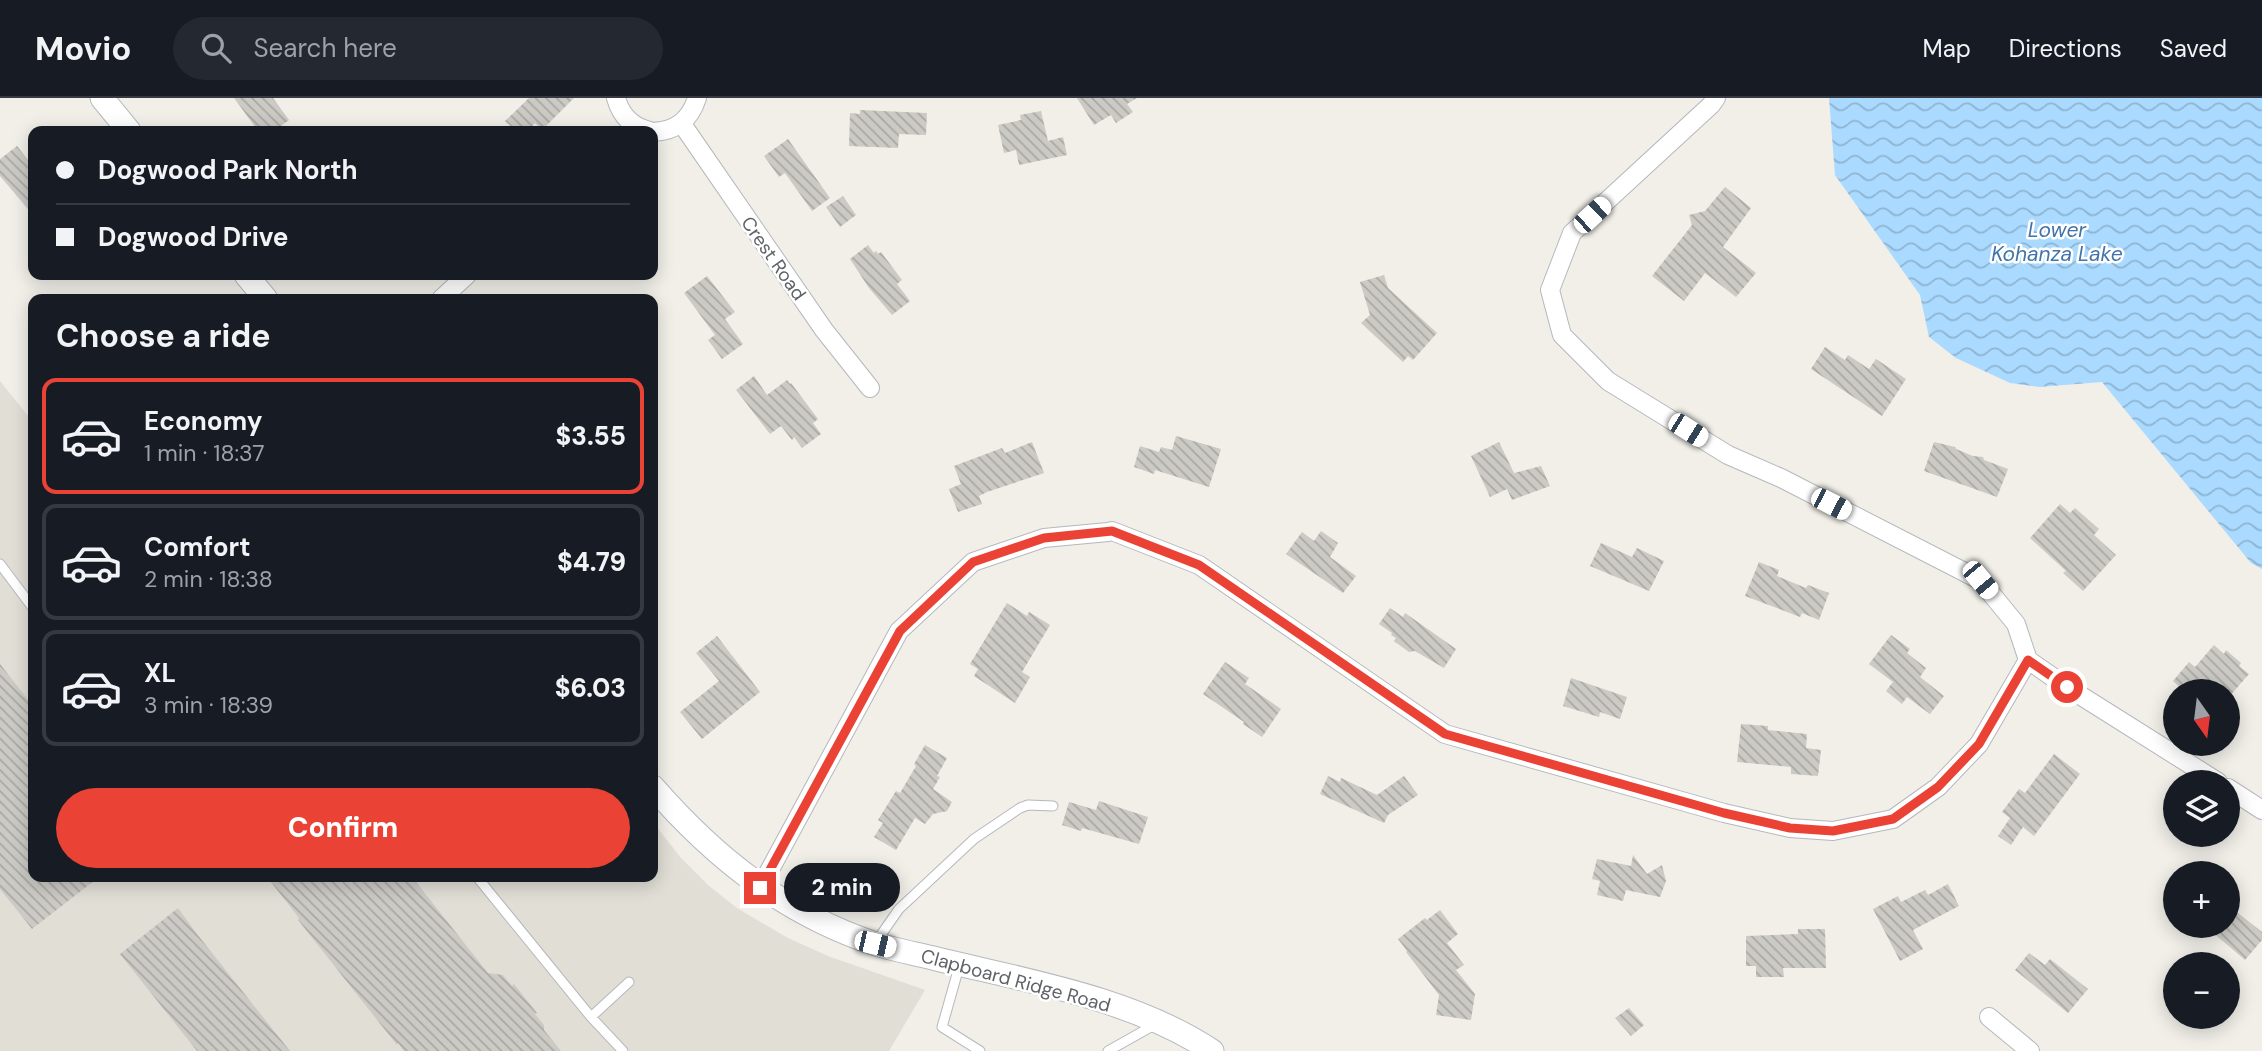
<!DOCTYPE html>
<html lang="en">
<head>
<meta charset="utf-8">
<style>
	body { margin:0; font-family:"DM Sans",sans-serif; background:#242831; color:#f1f3f6; height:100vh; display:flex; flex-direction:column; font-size:26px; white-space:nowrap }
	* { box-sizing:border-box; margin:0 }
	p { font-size:23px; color:#9ea1a6 }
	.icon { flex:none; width:38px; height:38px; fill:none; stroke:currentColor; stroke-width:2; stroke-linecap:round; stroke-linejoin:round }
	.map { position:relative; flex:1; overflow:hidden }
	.side { position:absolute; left:28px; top:196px; width:630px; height:588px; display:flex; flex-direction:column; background:#171b24; border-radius:14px; box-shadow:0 4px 18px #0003 }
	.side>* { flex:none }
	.guide { position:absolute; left:28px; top:28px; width:630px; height:154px; border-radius:14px; box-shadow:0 4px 18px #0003; display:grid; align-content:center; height:154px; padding:0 28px; background:#171b24 }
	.needle { width:46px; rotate:166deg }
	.buttons { position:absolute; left:2163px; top:581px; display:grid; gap:14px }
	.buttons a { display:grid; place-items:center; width:77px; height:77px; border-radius:50%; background:#171b24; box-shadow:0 4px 18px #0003; font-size:35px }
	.end { position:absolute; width:32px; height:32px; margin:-16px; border:9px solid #ea4335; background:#fff; box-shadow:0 0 0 4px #fff }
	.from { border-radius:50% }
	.bubble { position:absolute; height:49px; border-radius:24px; background:#171b24; box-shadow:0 4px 18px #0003; font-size:23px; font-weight:800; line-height:49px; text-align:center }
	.car { position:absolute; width:21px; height:42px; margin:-21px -10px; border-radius:9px; box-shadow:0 0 5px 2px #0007; background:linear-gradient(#fff 24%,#345 0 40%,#fff 0 76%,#345 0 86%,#fff 0) }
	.guide b { display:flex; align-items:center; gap:24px; height:66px; font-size:26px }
	.guide b+b { border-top:2px solid #363941 }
	.guide i { width:18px; height:18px; background:#f1f3f6 }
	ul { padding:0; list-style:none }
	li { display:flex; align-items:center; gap:21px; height:116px; margin:0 14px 10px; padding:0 14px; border:4px solid #363941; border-radius:14px }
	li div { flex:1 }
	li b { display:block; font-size:26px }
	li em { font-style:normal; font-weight:800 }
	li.active { border-color:#ea4335 }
	li>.icon { width:63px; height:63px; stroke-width:1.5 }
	h2 { padding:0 28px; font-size:32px; line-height:84px }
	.cta { display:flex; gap:14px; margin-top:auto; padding:14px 28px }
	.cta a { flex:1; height:80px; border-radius:42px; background:#ea4335; color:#fff; font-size:28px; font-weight:800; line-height:80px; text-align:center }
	header { display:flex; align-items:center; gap:42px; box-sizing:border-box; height:98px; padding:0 35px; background:#171b24; border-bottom:2px solid #363941 }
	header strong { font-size:33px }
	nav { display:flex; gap:38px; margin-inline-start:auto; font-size:24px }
	.search { width:490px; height:63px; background:#242831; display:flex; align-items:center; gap:18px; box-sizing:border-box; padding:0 24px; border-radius:38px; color:#9ea1a6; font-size:26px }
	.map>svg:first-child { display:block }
</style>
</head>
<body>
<header>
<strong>Movio</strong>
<div class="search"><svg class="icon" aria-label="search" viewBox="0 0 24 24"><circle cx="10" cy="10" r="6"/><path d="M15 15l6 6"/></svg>Search here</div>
<nav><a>Map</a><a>Directions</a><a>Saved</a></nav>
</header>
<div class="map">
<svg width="2262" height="953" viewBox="0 0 2262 953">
	<defs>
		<pattern id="water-waves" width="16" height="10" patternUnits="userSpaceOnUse" patternTransform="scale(1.75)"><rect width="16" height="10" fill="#aadaff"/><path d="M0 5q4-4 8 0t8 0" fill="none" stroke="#8eb4d2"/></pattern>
		<pattern id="building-back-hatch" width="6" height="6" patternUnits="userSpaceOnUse" patternTransform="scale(1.75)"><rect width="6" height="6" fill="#cccac5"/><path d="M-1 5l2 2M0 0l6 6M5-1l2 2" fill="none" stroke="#a9a8a4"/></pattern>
	</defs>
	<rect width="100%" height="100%" fill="#f1efe8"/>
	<path fill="#e1ded6" d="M0 283 33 324V779H653V724L681 760 708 787 737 810 786 839 828 858 925 892 889 953H0Z"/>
	<path fill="url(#water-waves)" d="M1829 0H2262V471L2251 465 2102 284 2039 289 2010 285 1956 260 1929 239 1920 197 1835 77Z"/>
	<path fill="url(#building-back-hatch)" d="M234 0H273L289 22 274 33H258Z
		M529 0H574L542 32 535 25 528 33H516L505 23Z
		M1077 0H1137L1127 6 1133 14 1116 25 1111 17 1094 27Z
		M860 12 927 15 926 37 899 36 898 50 849 48 850 15 860 16Z
		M1041 13 1048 43 1063 39 1067 57 1019 67 1016 52 1004 55 998 27 1021 22 1020 17Z
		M788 41 830 100 812 113 785 75 779 79 764 58Z
		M17 48 33 68V117L0 78V61Z
		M1725 89 1751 110 1723 149 1756 175 1736 199 1705 175 1684 203 1652 178 1692 127 1689 117 1705 113Z
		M843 98 856 117 840 129 826 109Z
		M868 147 874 155 876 153 878 156 881 154 902 182 897 186 910 203 892 217 869 190 850 161Z
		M1384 177 1388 190 1437 235 1413 262 1408 258 1403 264 1361 225 1370 217 1360 184Z
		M707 178 735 214 725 221 743 246 722 261 708 242 715 237 684 195Z
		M1825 249 1845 262 1848 257 1869 271 1876 261 1906 281 1882 318 1811 271Z
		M754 278 767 297 787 282 790 286 791 285 818 321 813 325 821 336 802 350 794 339 792 342 781 328 770 336 736 292Z
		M1176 338 1221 351 1209 389 1155 372 1154 376 1134 369 1140 348 1159 354 1161 349 1172 352Z
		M1032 344 1044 375 987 394 979 398 982 406 958 414 949 391 961 386 954 368 1002 350 1005 355Z
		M1499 344 1514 375 1541 368 1550 388 1512 402 1507 391 1490 399 1471 358Z
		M1934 344 1955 349 1956 351 1973 358 1983 359 1984 362 2008 371 1997 399 1924 373Z
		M2060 406 2070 415 2075 410 2099 431 2094 437 2116 457 2083 493 2063 475 2066 473 2030 440Z
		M1321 433 1338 445 1330 459 1356 478 1343 495 1286 456 1302 434 1314 443Z
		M1601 445 1632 459 1637 450 1664 463 1649 493 1590 468Z
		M1759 464 1779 472 1777 478 1806 490 1808 487 1829 495 1819 522 1802 515 1800 519 1745 498Z
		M1007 505 1027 518 1029 514 1050 527 1022 574 1030 579 1015 605 974 578 978 571 970 566Z
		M1390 510 1403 519 1405 515 1456 551 1444 570 1415 553 1409 554 1394 543 1396 540 1391 537 1392 535 1379 526Z
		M1891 537 1910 551 1907 555 1926 570 1920 579 1944 598 1930 616 1907 599 1902 606 1886 593 1893 584 1869 566Z
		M717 538 760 594 702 641 680 614 719 583 696 555Z
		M2214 547 2224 556 2226 552 2241 565 2239 568 2249 576 2228 600V593H2219L2205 581 2194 593H2184L2173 583 2189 564 2195 569Z
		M1225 564 1249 580 1245 586 1281 611 1262 639 1243 626 1244 624 1203 596Z
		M0 566 33 608V779H99L32 831 0 791Z
		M1571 580 1627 599 1620 621 1600 614 1599 619 1563 608Z
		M1741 626 1768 628V632L1807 636 1806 650 1821 652 1818 678 1791 676V669L1737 664Z
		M925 647 947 660 937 678 940 679 933 691 952 704 947 713 933 716 925 726 915 720 896 752 874 739 883 725 878 722 896 693 900 695 916 668 914 666Z
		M2054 656 2080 676 2034 738 2023 729 2011 747 1998 738 2010 720 2002 714 2019 691 2025 695Z
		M1328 678 1340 684 1341 680 1377 697 1404 678 1418 697 1388 717 1384 725 1320 696Z
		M1099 703 1148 719 1139 746 1082 730 1081 733 1062 727 1069 704 1096 712Z
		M1633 757 1647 776 1662 767 1666 783 1660 799 1626 792 1623 803 1597 797 1600 783 1592 781 1597 761 1631 768Z
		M267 779H412L488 875 503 877 512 888 514 886 537 915 535 916 544 927V932L561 953H404L398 945 397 947 298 822 299 820Z
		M1948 786 1959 808 1913 832 1923 851 1900 863 1873 811 1898 798 1901 804 1925 792 1928 797Z
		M2228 807 2262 834V842L2245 862 2205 828H2228Z
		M178 810 197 836 290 953H197L120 856Z
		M1440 812 1458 836 1447 845 1464 867 1456 872 1475 896 1471 922 1436 917 1439 897 1406 854 1407 853 1398 841 1425 820 1427 822Z
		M1798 831H1825L1826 870H1783L1784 879H1756V868H1746V838L1798 836Z
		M2029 855 2045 867 2050 861 2088 891 2068 915 2015 872Z
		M1629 910 1644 927 1631 938 1615 920Z"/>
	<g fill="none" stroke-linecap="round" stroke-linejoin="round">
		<defs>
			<path id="lane" d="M0 466 33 510
				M477 779 591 919 623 953
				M876 844 899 811 974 741 1020 710 1028 707 1053 708
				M959 869 942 929 980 953
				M591 919 629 884
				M1108 953 1156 926"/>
			<path id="street" d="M616 0C621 18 632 29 650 33
				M682 26 824 232 870 290
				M653 34C676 33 690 22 697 0
				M441 201 467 177
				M2028 562 2067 589 2218 684
				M2228 690 2262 712
				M760 790 899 533 973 464 1044 440 1108 434 1112 433 1199 467 1445 636 1724 715 1790 730 1833 733 1893 721 1938 689 1979 646 2028 562 2016 526 1980 482 1781 380 1728 357 1608 283 1562 237 1550 192 1572 135 1711 7 1716 0
				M1989 919 2030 953"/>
			<path id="secondary" d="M102 0 129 33
				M246 177 266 201
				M653 689C715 760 785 816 876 846 895 852 917 856 937 861 1028 883 1134 901 1212 953"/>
		</defs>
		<use href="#lane" stroke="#b5b8bc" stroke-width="11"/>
		<use href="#street" stroke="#b5b8bc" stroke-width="20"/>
		<use href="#secondary" stroke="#b6babf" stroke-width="25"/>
		<use href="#lane" stroke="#fff" stroke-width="9"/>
		<use href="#street" stroke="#fff" stroke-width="18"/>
		<use href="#secondary" stroke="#fff" stroke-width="23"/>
	</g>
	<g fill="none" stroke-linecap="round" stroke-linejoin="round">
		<path stroke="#ea4335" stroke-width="9" d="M760 790 900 533 973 464 1044 440 1112 433 1199 467 1445 636 1724 715 1790 730 1833 733 1893 721 1938 689 1979 646 2028 562 2067 589"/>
	</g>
	<g text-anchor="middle" stroke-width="5" stroke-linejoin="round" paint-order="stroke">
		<g font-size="19" fill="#5f6368" stroke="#fff">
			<text transform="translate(774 160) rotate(55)" y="7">Crest Road</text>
			<text transform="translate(1016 882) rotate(15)" y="7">Clapboard Ridge Road</text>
		</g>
		<g font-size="21" font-style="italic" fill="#4174aa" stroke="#fff">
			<text x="2057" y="139">Lower<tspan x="2057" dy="24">Kohanza Lake</tspan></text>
		</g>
	</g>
</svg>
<div class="buttons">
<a><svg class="needle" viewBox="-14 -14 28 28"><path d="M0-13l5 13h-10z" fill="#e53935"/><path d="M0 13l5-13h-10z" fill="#9ea1a6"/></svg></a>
<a><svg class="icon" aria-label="layers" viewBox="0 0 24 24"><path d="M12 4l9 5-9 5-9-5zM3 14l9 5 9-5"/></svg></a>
<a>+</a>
<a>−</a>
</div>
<i class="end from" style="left:2067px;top:589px"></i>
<i class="end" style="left:760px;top:790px"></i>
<div class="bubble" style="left:784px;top:765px;width:116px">2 min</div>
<i class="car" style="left:1592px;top:117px;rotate:47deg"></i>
<i class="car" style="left:1688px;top:332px;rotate:122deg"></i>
<i class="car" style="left:1831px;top:406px;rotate:117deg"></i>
<i class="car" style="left:1980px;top:482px;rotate:140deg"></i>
<i class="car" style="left:875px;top:846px;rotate:103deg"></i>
<div class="guide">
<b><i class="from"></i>Dogwood Park North</b>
<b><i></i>Dogwood Drive</b>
</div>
<section class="side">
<h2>Choose a ride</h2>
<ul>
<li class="active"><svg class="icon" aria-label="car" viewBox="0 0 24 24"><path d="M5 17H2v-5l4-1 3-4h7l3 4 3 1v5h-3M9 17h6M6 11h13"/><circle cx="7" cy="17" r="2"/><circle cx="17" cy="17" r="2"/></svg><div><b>Economy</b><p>1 min · 18:37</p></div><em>$3.55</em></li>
<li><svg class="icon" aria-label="car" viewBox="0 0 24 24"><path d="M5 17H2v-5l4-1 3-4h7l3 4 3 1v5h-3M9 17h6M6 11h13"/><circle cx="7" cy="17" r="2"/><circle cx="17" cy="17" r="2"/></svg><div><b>Comfort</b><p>2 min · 18:38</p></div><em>$4.79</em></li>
<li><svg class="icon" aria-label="car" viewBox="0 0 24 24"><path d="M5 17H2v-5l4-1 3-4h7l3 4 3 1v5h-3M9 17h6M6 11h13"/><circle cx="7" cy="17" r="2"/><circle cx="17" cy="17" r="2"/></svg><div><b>XL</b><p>3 min · 18:39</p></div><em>$6.03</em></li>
</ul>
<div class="cta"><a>Confirm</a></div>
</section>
</div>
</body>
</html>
